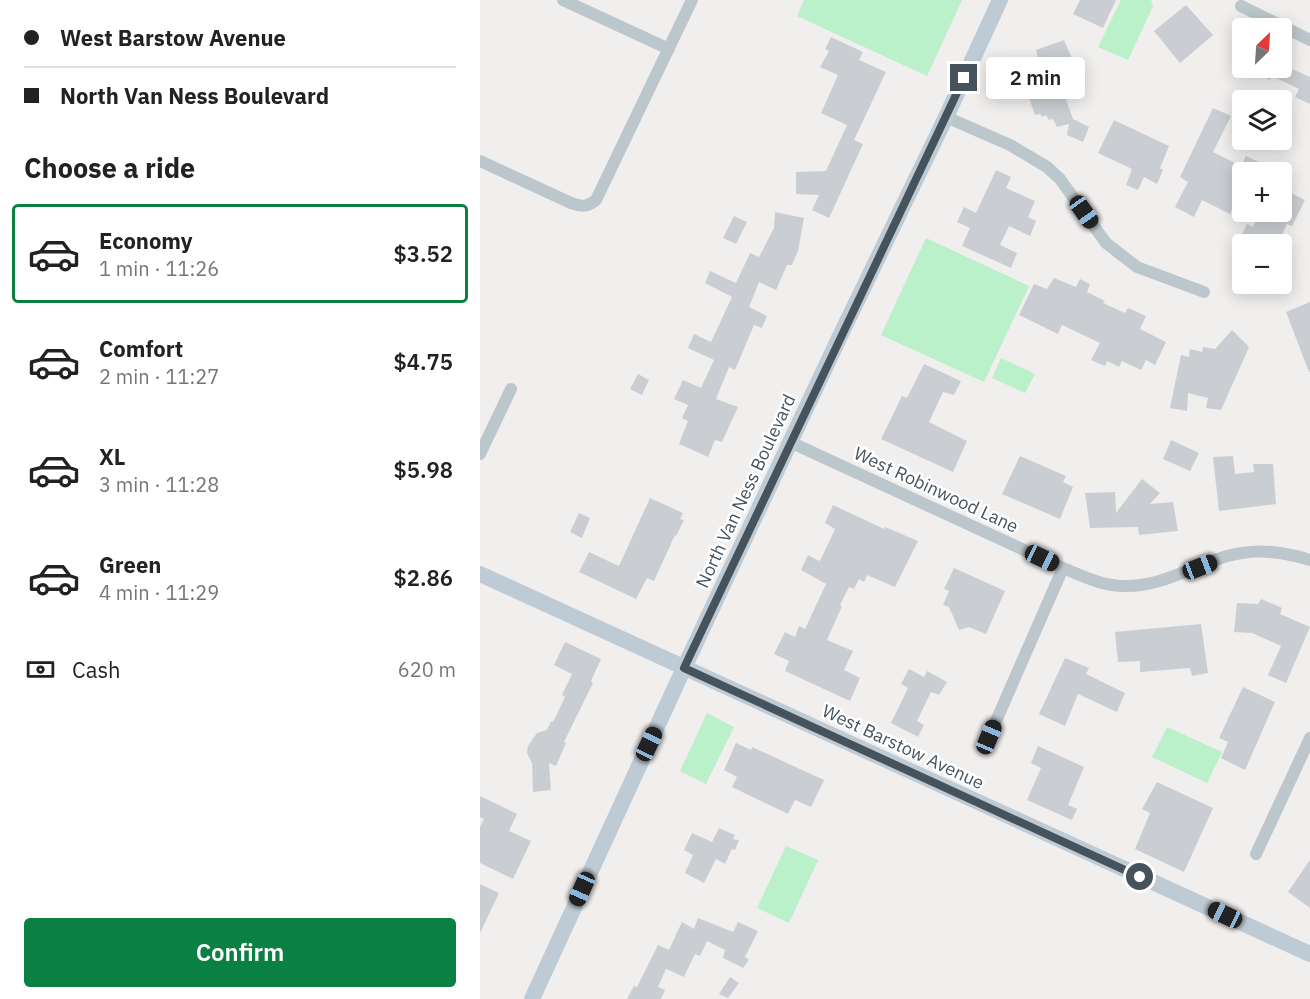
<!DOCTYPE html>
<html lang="en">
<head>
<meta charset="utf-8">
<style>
	body { margin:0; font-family:"IBM Plex Sans",sans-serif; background:#f2f2f2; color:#222; height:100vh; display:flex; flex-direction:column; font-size:22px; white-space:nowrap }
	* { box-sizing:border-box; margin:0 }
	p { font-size:20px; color:#767676 }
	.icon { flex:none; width:33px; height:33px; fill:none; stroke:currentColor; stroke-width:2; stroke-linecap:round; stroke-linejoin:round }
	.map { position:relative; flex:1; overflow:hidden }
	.details { display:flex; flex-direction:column; background:#fff; width:480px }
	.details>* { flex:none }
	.top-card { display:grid; align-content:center; height:132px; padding:0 24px; background:#fff }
	.needle { width:39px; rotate:25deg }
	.buttons { position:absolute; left:752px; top:18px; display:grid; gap:12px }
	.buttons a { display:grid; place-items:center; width:60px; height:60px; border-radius:6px; background:#fff; box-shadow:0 3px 15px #0003; font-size:30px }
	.end { position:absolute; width:27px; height:27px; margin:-14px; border:8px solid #46535c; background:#fff; box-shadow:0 0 0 3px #fff }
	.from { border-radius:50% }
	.bubble { position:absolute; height:42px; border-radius:6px; background:#fff; box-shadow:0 3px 15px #0003; font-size:20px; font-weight:600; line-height:42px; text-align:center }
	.car { position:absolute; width:18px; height:36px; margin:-18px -9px; border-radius:8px; box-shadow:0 0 4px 2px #0007; background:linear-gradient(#222 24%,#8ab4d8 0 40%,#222 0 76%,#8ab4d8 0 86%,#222 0) }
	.top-card b { display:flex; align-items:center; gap:21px; height:57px; font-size:22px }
	.top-card b+b { border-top:2px solid #e0e0e0 }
	.top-card i { width:15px; height:15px; background:#222 }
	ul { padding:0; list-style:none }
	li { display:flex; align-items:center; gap:18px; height:99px; margin:0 12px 9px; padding:0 12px; border:3px solid transparent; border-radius:6px }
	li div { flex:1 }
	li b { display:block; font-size:22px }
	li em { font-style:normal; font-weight:600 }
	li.current { border-color:#0b8043 }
	li>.icon { width:54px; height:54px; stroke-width:1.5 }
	h2 { padding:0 24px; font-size:27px; line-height:72px }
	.pay { display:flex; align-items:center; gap:15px; height:66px; padding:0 24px; font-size:22px }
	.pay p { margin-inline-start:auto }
	.button { display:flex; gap:12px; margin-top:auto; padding:12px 24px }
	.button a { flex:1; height:69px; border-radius:6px; background:#0b8043; color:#fff; font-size:24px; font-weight:600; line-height:69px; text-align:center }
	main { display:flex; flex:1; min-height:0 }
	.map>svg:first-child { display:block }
</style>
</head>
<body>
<main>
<section class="details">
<div class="top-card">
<b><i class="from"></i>West Barstow Avenue</b>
<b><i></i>North Van Ness Boulevard</b>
</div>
<h2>Choose a ride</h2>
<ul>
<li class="current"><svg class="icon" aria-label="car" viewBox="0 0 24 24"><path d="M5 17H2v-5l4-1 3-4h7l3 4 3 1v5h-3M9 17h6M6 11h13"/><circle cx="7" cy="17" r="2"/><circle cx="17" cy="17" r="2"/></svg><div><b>Economy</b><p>1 min · 11:26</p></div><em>$3.52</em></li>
<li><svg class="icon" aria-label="car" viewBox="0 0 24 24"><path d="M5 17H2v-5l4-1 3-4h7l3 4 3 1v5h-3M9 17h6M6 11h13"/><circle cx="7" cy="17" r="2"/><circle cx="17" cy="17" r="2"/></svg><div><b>Comfort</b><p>2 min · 11:27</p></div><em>$4.75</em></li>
<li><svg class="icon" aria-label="car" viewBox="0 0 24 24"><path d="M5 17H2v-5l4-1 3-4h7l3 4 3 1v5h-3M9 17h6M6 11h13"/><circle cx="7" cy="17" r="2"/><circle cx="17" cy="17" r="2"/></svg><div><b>XL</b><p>3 min · 11:28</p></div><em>$5.98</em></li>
<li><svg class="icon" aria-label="car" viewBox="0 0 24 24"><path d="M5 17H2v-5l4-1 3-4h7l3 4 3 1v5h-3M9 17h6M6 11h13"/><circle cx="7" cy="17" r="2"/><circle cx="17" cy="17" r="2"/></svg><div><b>Green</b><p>4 min · 11:29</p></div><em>$2.86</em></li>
</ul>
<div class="pay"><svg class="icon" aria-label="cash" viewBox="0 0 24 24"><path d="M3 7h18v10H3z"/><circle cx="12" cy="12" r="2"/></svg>Cash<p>620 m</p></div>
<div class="button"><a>Confirm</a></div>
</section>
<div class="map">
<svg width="830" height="999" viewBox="0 0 830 999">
	<rect width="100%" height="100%" fill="#f1eeee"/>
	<path fill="#baf0ca" d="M324 0H482L447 76 317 16Z
		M641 0H671L673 6 648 60 618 47Z
		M446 238 549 286 504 382 401 335Z
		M521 358 555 374 545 393 512 378Z
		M227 713 254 727 226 784 200 771Z
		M687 727 742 752 727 783 672 757Z
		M306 846 338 860 309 923 277 908Z"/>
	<path fill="#caced3" d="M600 0H636L623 28 593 14Z
		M706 5 733 35 700 63 674 31Z
		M351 37 383 52 379 60 406 72 374 140 383 144 349 218 332 210 339 195 316 194V172L346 171 367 125 341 113 358 75 340 67 349 51 345 49Z
		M584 40 593 61 589 62 591 66 576 72 593 119 609 127 603 142 587 135 589 124 577 127 573 119 569 120 566 115 562 117 560 114 555 115 543 80 562 73 556 50Z
		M801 64 830 77V104L815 97 819 89 792 76 790 80 764 68H801Z
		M733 108 751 116 733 152 761 166 766 156 781 163 776 172H762V206L755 203 750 214 722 200 714 217 695 207 708 182 700 177Z
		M634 120 689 146 680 168 683 170 677 184 664 177 658 190 646 185 652 169 618 153Z
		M516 170 531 177 526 188 555 201 548 217 556 221 550 236 529 226 520 245 537 253 531 268 482 246 490 228 477 222 484 207 496 213Z
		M801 188 825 200 812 226 807 224 798 244H777L761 236 767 224 773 227 780 212H801Z
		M295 212 324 218 318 251 312 265H307L296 290 279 282 269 307 287 316 282 328 274 325 255 370 249 367 236 399 258 407 242 442 235 440 228 457 199 444 208 421 202 418 208 405 194 399 203 380 221 388 234 360 208 348 214 334 231 342 252 297 225 283 230 271 256 283 270 253 279 257 294 228Z
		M254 216 267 222 256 244 243 238Z
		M574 278 596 287 600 279 610 284 607 292 625 301 623 303 645 313 648 308 666 316 660 329 686 342 675 365 666 360 661 370 642 361 639 367 627 361 625 366 611 360 620 343 582 325 578 334 539 315 554 284 567 289Z
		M830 302V372H829L806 312Z
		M752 330 769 347 741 410 726 408 728 398 708 393 707 411 690 408 701 355 709 357 710 349 722 352 723 347 735 349Z
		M444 364 481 381 474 395 463 392 449 422 487 441 473 472 401 439 422 396 427 398Z
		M158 374 169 380 162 395 150 389Z
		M691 440 719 453 710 471 683 459Z
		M540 456 586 476 583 482 593 487 580 519 522 494Z
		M753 456 755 474 774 472 773 464H793L796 504 739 511 733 457Z
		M662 479 680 493 670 504 693 502 698 531 659 535 658 527 610 528 605 493 635 492 636 513Z
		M170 498 203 513 200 519 204 520 196 536 195 535 174 581 167 578 156 599 99 572 109 552 139 566Z
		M353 505 404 529 405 527 438 541 415 587 387 575 384 582 379 579 374 589 369 587 360 605 362 606 347 640 373 651 364 670 380 678 370 701 305 671 309 661 294 654 305 632 315 637 319 626 325 629 346 584 321 570 328 555 339 561 341 559 355 529 345 523Z
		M99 513 110 518 102 538 90 532Z
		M474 568 525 591 506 634 489 627 479 630 469 607 463 605 469 591 464 589Z
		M781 599 802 608 800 614 830 627 806 683 788 675 801 646 772 633 754 632 757 603 778 604Z
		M721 624 728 673 712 676 710 668 660 672V661L638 662 635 632Z
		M85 642 121 659 111 681 113 683 84 742 86 743 76 766 69 763 71 790 53 792 52 763 47 753 48 746 57 733 67 730 71 721 73 722 85 697 82 695 92 674 74 665Z
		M585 658 609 668 606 674 645 693 637 712 598 694 585 726 559 714Z
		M429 669 444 677 447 671 467 682 459 695 451 692 437 721 444 725 438 737 411 723 428 688 421 684Z
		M763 687 795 702 765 770 741 758 748 742 739 738Z
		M256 743 271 750 272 747 344 780 331 807 315 800 308 814 252 787 257 777 244 770Z
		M558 746 604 767 588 805 597 809 592 820 547 800 561 768 551 763Z
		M677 782 733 808 704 872 655 849 670 813 662 809Z
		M0 796 37 814 29 831 51 841 33 879 0 863V827L4 819 0 817Z
		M239 828 255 835 253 839 259 840 255 850 252 849 245 864 236 859 224 883 205 873 213 855 204 850 212 833 232 842Z
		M830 860V908L808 892Z
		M0 884 19 893 0 933Z
		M218 918 253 932 258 922 278 931 265 957 269 960 263 968 243 958 245 950 227 941 220 956 215 954 204 977 186 969 178 987 185 990 181 999H147L154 986 157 987 178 945 189 950 202 922 214 929Z
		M250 977 259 983 248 998 239 994Z"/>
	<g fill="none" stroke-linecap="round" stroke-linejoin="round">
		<path stroke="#bcc7cd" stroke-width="12" d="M83 0 189 49
			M761 6 830 40
			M466 117 530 145 567 167 580 179 626 243 657 267 724 292
			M0 161 91 203C102 207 107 207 116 200L212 0
			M310 442 583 568C602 576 622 586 644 586 688 587 721 559 762 553 786 549 808 553 830 560
			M0 454 31 389
			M509 737 583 568
			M776 854 830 738"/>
		<path stroke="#becbd5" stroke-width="16" d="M0 574 830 954
			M52 999 204 668 361 334 466 117 520 0"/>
	</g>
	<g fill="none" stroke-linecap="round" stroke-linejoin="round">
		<path stroke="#46535c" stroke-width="8" d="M484 78 204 668 660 877"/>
	</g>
	<g text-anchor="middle" stroke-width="5" stroke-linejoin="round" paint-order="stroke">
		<g font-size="18" fill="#46535c" stroke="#fff">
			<text transform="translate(456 490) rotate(25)" y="6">West Robinwood Lane</text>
			<text transform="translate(266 491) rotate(-65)" y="6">North Van Ness Boulevard</text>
			<text transform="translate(423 747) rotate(25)" y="6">West Barstow Avenue</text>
		</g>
	</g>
</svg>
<div class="buttons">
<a><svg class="needle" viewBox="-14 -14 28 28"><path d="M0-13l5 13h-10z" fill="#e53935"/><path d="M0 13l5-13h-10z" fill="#767676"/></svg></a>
<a><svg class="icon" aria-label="layers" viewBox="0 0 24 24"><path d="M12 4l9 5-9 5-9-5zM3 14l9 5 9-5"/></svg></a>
<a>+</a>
<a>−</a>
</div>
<i class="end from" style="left:660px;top:877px"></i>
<i class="end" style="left:484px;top:78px"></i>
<div class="bubble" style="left:506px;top:57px;width:99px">2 min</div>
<i class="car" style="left:604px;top:212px;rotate:145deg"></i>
<i class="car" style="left:562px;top:558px;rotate:115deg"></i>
<i class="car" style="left:720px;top:567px;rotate:69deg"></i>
<i class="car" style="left:509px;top:737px;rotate:23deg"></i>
<i class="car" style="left:169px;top:744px;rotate:25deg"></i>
<i class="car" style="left:102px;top:889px;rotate:204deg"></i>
<i class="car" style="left:745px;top:915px;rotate:295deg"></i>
</div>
</main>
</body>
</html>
